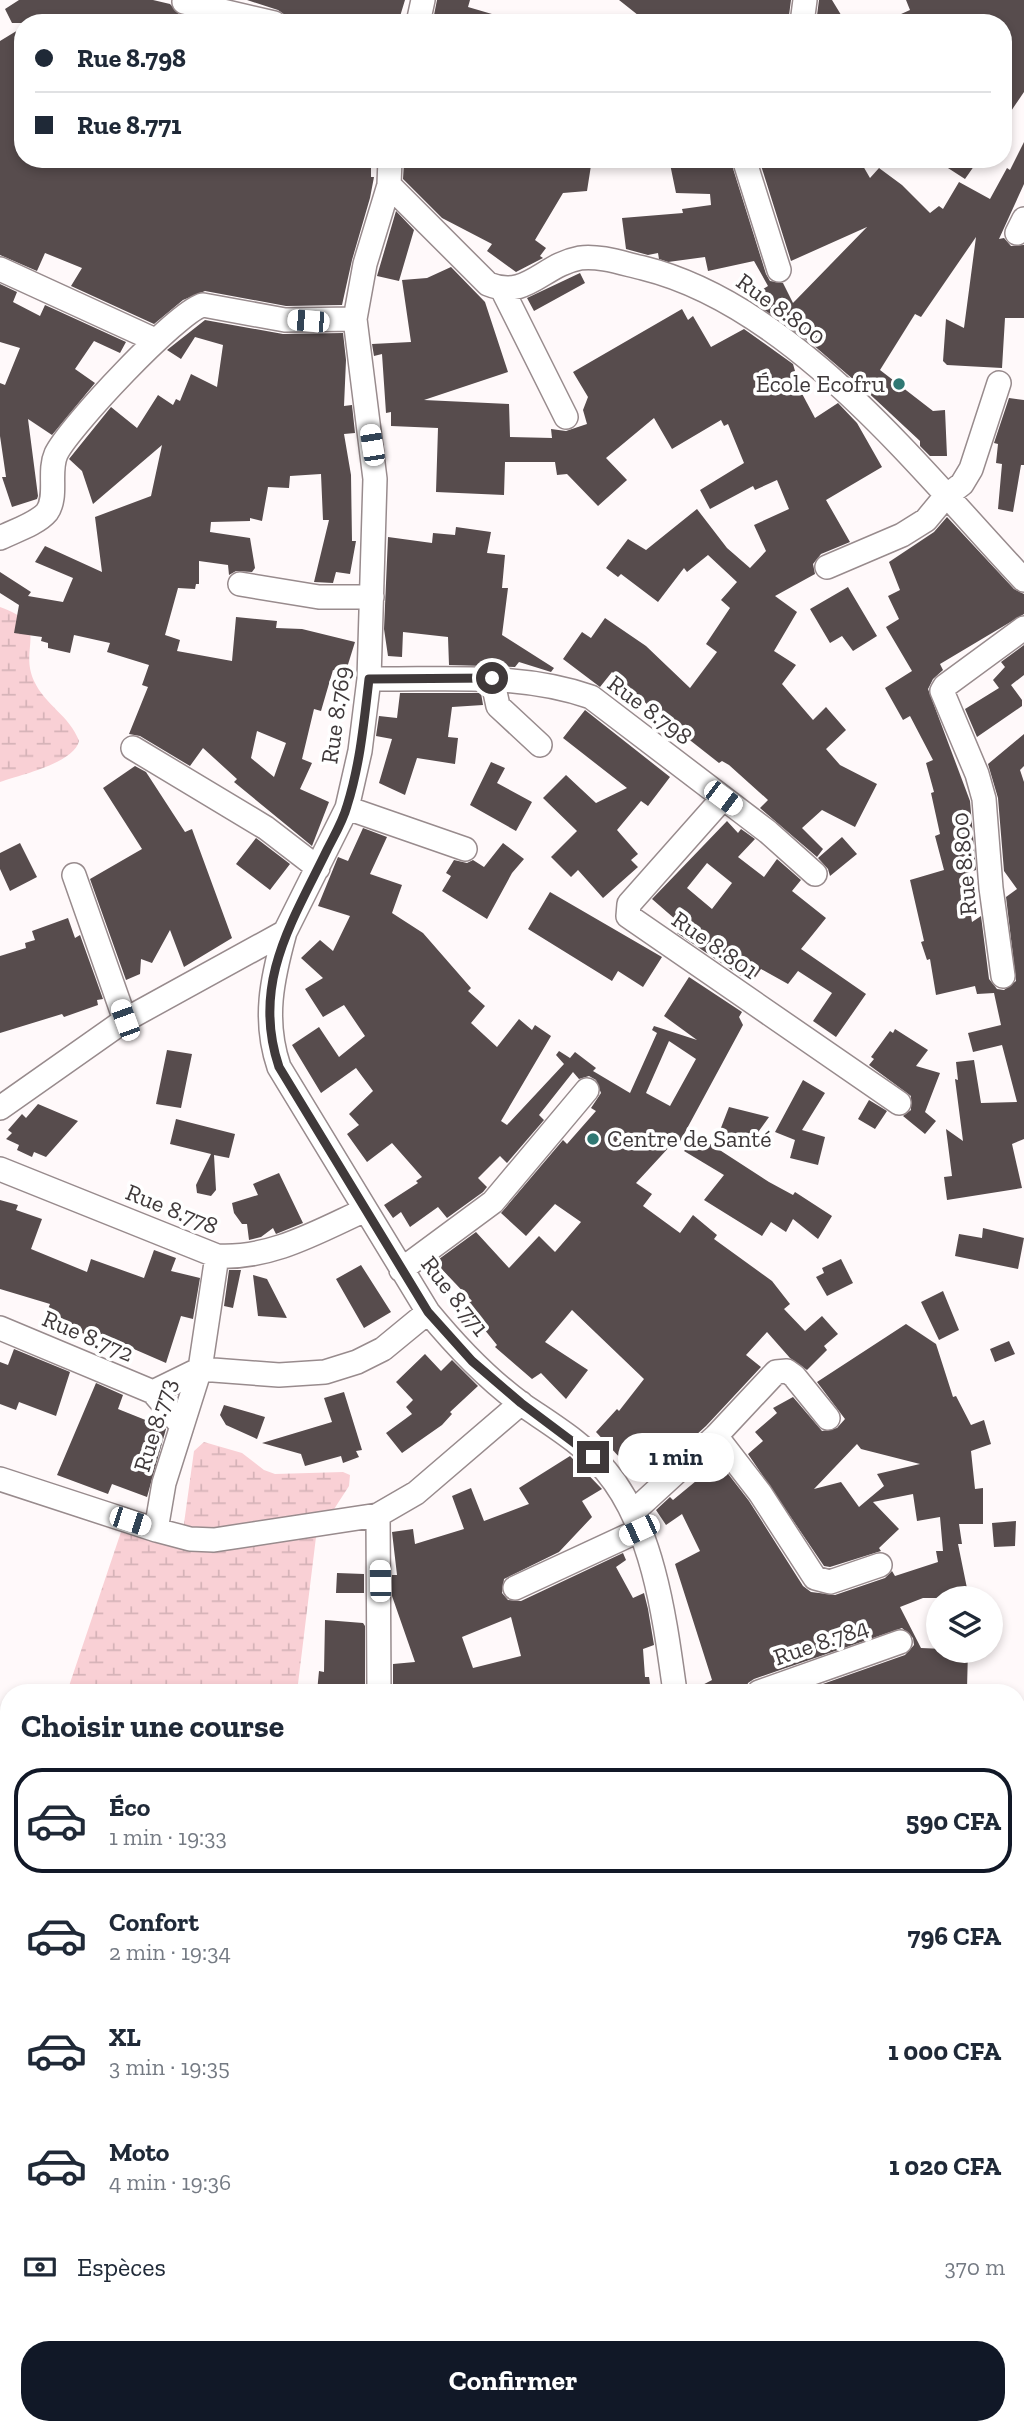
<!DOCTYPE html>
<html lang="fr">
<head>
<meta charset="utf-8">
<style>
	body { margin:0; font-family:"Zilla Slab",serif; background:#f6f6f7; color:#1f2937; height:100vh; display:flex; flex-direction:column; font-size:26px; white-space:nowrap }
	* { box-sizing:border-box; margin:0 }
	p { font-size:23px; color:#747a83 }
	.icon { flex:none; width:38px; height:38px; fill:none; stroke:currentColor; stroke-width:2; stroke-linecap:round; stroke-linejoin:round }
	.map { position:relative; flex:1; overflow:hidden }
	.drawer { position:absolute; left:0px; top:1684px; width:1026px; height:751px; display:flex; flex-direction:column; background:#fff; border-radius:28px 28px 0 0; box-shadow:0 4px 10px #0003 }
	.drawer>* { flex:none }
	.guide { position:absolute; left:14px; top:14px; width:998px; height:154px; border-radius:28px; box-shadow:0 4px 10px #0003; display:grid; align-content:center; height:154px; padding:0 21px; background:#fff }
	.fabs { position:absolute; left:926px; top:1586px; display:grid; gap:14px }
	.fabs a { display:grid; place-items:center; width:77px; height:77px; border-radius:50%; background:#fff; box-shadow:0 4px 10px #0003; font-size:35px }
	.end { position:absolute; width:32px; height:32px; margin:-16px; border:9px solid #3f393a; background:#fff; box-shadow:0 0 0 4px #fff }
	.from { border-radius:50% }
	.bubble { position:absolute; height:49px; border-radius:24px; background:#fff; box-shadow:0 4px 10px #0003; font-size:23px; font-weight:700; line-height:49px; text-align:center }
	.car { position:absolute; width:21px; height:42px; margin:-21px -10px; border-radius:9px; box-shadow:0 0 5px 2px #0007; background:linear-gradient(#fff 24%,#345 0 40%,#fff 0 76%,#345 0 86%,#fff 0) }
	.guide b { display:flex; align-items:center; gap:24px; height:66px; font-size:26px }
	.guide b+b { border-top:2px solid #e0e1e3 }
	.guide i { width:18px; height:18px; background:#1f2937 }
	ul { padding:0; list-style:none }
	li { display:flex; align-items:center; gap:21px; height:105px; margin:0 14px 10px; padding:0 7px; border:4px solid transparent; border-radius:28px }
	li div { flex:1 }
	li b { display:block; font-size:26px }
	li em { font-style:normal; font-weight:700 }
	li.on { border-color:#111827 }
	li>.icon { width:63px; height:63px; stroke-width:1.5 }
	h2 { padding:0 21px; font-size:32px; line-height:84px }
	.pay { display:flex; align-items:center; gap:18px; height:77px; padding:0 21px; font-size:26px }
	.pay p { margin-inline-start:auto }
	.cta { display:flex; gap:14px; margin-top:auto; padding:14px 21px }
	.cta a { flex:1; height:80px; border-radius:28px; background:#111827; color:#fff; font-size:28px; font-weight:700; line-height:80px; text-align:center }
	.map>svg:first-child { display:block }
</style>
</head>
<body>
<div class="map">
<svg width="1024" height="2433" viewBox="0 0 1024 2433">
	<defs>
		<pattern id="wetland-marsh" width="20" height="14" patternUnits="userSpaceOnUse" patternTransform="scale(1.75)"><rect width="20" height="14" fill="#f9d0d5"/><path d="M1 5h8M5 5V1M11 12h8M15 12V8" fill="none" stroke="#d6b3b8"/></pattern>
	</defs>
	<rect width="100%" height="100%" fill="#fff9fa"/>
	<path fill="url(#wetland-marsh)" d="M0 607C52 625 18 646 34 681 45 705 70 716 79 741 74 763 20 775 0 782Z
		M204 1442 242 1453 264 1470 275 1474 343 1472 350 1475 349 1486 316 1537 297 1692H67L121 1532 146 1539 182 1538 194 1451Z
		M0 1923 9 1925V2052L0 2053Z
		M1017 2160 1024 2161V2298L1021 2292 1017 2293Z
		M403 2426H547L539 2433H419Z"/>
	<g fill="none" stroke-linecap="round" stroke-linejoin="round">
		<path stroke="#a2e9e3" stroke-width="5" d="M0 2094 9 2097
			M0 2188 9 2162
			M1017 2235 1024 2236"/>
	</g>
	<path fill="#574c4d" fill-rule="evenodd" d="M19 0H153L170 4 180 15 211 23H12L5 9Z
		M247 0H405L398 23H318L285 15 278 10Z
		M437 0H470L468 7 509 19V23H436L433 20Z
		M619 0H791L788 23H648Z
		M819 0H832L846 23H816Z
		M906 0H1024V92L1003 123V106L1011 82 1003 81V23H881L910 10Z
		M23 27V159H167L186 163 187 159H371V177H374L370 198 352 260 342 305 286 306 205 291 183 300 154 324 71 286 82 268 45 253 37 271 0 255V41Z
		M1024 142V184L999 239 1004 238 1011 246 1024 245V318H1005L1002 368 947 365 943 361 946 319 964 328 976 237 921 317 915 314 880 370 933 411 945 410 947 456H930L920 446V441L861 386 812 344 756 304 750 297 768 286 754 261 708 271 705 257 668 262 659 259 658 253 648 255 626 249 622 218 683 213 682 209 711 205 710 194 676 193 670 164 683 159H730L766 274 770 281 783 283 793 303 867 227 791 261 759 159H859L870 178 879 168 902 185 930 213 939 206 943 209 959 182 990 199 1007 168 1010 170Z
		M419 159H592L587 191 563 193 535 240 546 248 540 256 543 258 516 272 487 251 492 244 442 218 403 179 404 162 419 165Z
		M934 159H979L965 179Z
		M396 211 414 230 399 281 377 276Z
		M451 267 485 302 508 372 424 400 509 404 510 437 552 438 551 429 566 431 587 424 583 410 588 397 573 372 682 309 688 320 693 316 711 347 744 329 793 364 795 371 791 373 815 418 838 403 857 423 882 467 826 500 850 542 821 554 813 564 815 574 775 596 797 612 774 651 796 665 782 684 813 720 826 707 846 730 826 749 840 765 877 784 855 827 822 810 802 828 823 849 817 857 760 808 768 800 729 765 722 761 719 763 677 730 679 726 648 705 612 672 600 687 563 659 582 632 591 638 605 618 646 646 690 688 717 652 706 644 730 608 721 600 737 582 708 555 687 572 684 568 658 602 621 574 618 577 606 568 628 539 646 550 697 509 727 548 750 568 766 551 754 525 789 509 777 480 755 490 753 486 710 509 700 490 744 463 728 424 724 426 721 420 672 449 654 418 606 458 627 480 598 506 567 474 557 475 555 462H505L504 495 436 492 438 428 391 426V412L386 413 382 354 374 356 372 344 411 342 402 280 427 278Z
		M580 273 585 283 534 311 527 298Z
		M0 284 17 292 13 302 40 316 45 305 126 342 120 353 94 341 75 369 95 383 52 435 28 419 38 496 37 499 12 507 2 477H6L0 436V383L5 385 20 348 0 342Z
		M205 320 283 334 343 333 346 360 344 406 352 405 355 433 344 434 351 475 352 541H356L350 574 336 572 333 583 314 582 329 520H323L321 474 290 476 289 488 268 487 262 521 250 518V521L211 522 210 532 250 538 255 568 252 572 236 571 229 575 228 565 199 561V584H196L195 589 178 588 165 635 180 640 177 651 232 661 236 617 277 621 276 628 302 629 355 642 345 674 333 670 321 711 314 709 302 759 312 763 300 789 329 802 312 846 234 782 237 779 203 748 190 766 140 736 129 734 148 687 142 685 149 665 107 652 110 643 74 635 70 653 48 648V643L41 641 42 637 14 633 19 605 0 593V572L31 592 28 596 63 602 73 578 35 562 45 546 102 572 95 517 151 496 162 445 93 504 82 471 69 459 111 407 137 428 158 395 173 405 176 399 180 401 191 374 217 387 223 345 195 337 181 359 167 350ZM257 731 286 743 274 777 251 758Z
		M1009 398 1024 400V465H1021L1013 512 998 509 1002 464 996 463 998 444 994 443Z
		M947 517 1014 589 1024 594V614L940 664 943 670 933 679 928 689 970 801 976 870 964 874 972 922 981 916 989 979 997 989 1004 990 1016 981 1006 897 1017 889 1004 871 998 798 988 764 1024 734V766L1020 770 1024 782V1139L1012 1144 1022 1188 947 1200 944 1177 952 1176 946 1129 963 1141 955 1079 958 1080 956 1062 974 1060 981 1103 1017 1102 1002 1045 973 1052 968 1033 1001 1025 994 993 977 994 975 986 936 995 930 959 927 960 921 942 924 941 910 880 944 870 935 836 940 834 931 793 934 792 926 763 933 760 910 716 903 720 885 688 912 671 886 627 899 619 888 596 900 590 889 562 934 532Z
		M456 527 491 532 487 553 505 555 502 588H508L502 635 554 668 551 672 519 662 515 667 449 665 448 637 403 632 402 657 388 656 384 629 388 537 432 543 433 533 455 535Z
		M848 587 877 636 853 651 842 636 830 643 810 609Z
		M1024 645V675L1011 685 1022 700V706L977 737 965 709 999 688 993 680 1005 667 1001 662Z
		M400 693H481L483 705 452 707 448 737 458 738 455 764 417 758 405 795 379 783 392 739 376 736 379 716 397 718Z
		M585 710 670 777 648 806 641 801 617 830 638 854 631 860 638 867 603 898 578 870 571 877 551 857 577 831 543 798 566 775 596 803 627 788 563 738Z
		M491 762 505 768 497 783 532 802 516 831 470 805Z
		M135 766 146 772 185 832 192 829 232 938 184 967 170 930 152 963 141 959 140 974 126 980 90 879 142 849 103 788Z
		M727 821 738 833 741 829 755 839 738 857 764 877 777 859 801 880 792 891 826 918 801 949 866 994 836 1037 813 1021 832 993 798 971 788 984 761 969 751 983 677 933 683 926 652 899ZM707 863 732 883 712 909 687 888Z
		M363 828 387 837 370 874 402 885 392 913 423 933 471 988 468 991 485 1006 471 1023 497 1047 519 1019 532 1030 535 1025 551 1036 501 1121 507 1125 564 1064 556 1055 559 1051 570 1058 575 1052 596 1068 593 1071 630 1093 657 1033 652 1030 654 1026 697 1040 664 1016 689 977 742 1012 739 1017 743 1025 677 1147 672 1144 636 1183 652 1194 643 1206 680 1233 693 1215 717 1235 714 1239 772 1281 790 1304 784 1309 805 1331 822 1316 838 1334 824 1346 827 1350 807 1370 790 1358 767 1332 746 1355 761 1367 706 1426 664 1464 656 1453 635 1474 596 1432 617 1409 619 1411 644 1379 572 1310 545 1342 588 1370 566 1399 541 1373 532 1379 495 1347 497 1345 475 1318 463 1325 455 1312 472 1301 435 1262 476 1232 509 1268 539 1236 555 1252 581 1222 555 1204 526 1236 501 1213 563 1140 567 1144 596 1111 591 1108 601 1093 596 1080 589 1076 579 1079 573 1072 539 1115 544 1120 507 1163 500 1156 478 1178 487 1187 483 1192 447 1218 438 1207 410 1227 401 1212 393 1218 384 1205 418 1183 416 1181 422 1177 392 1143 367 1162 347 1134 359 1125 349 1114 373 1091 356 1068 321 1093 292 1045 319 1027 339 1057 365 1036 344 1005 323 1017 305 989 323 978 301 958 320 940 333 951 350 916 318 906 338 857 348 861ZM669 1041 696 1059 670 1106 646 1093Z
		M842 837 857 854 830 876 828 869 818 858Z
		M256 838 290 864 270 890 236 864Z
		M20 843 37 877 10 891 0 869V853Z
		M503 843 524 859 512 873 487 919 442 891 451 876 446 873 454 860 467 863 473 860 484 867Z
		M550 892 662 957 643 987 618 971 612 981 528 929Z
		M68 918 75 938 80 935 103 999 97 1000 98 1005 64 1017 62 1014 0 1033V956L26 948 25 943 35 940 32 931Z
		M895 1029 928 1050 916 1066 940 1073 925 1112 936 1121 925 1134 903 1116 911 1110V1096L869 1065 874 1059 871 1057 890 1031 893 1033Z
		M167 1050 192 1054 181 1108 156 1104Z
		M803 1080 825 1093 802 1130 825 1137 818 1165 790 1158 795 1140 775 1132Z
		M869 1100 887 1111 875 1129 858 1119Z
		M38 1104 78 1121 46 1157 34 1152 32 1157 17 1150 19 1145 6 1139 12 1133 8 1130 22 1114 26 1118Z
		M729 1107 769 1117 748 1146 717 1138Z
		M176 1119 235 1134 229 1158 214 1155 216 1190 211 1196 197 1193 196 1185 211 1154 170 1144Z
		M698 1136 769 1182 793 1195 795 1192 832 1216 818 1239 793 1219 786 1232 771 1222 762 1236 704 1200 724 1175 684 1151Z
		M279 1173 303 1223 276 1234 273 1228 261 1237 249 1240 247 1224H242L234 1213 232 1203 258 1195 253 1184Z
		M0 1200 18 1205 16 1210 42 1219 31 1249 87 1272 91 1259 144 1278 154 1250 176 1258 171 1271 200 1278 193 1319 181 1316 166 1363 120 1343 119 1346 65 1327 63 1333 42 1324 50 1304 0 1289Z
		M983 1228 1024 1238 1018 1269 955 1256 959 1234 982 1238Z
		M841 1259 853 1283 827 1296 816 1277 824 1273 822 1268Z
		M361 1265 391 1312 364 1328 336 1279Z
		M229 1270H241L233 1308 224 1306Z
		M253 1275 267 1279 287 1318 258 1316Z
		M943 1291 959 1330 939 1340 921 1302Z
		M906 1324 936 1344 953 1397 956 1396 971 1425 984 1420 991 1444 971 1451 975 1489 983 1488V1524H959L962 1544H958L969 1598H923L900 1607 921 1648 968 1650 967 1689H933L934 1692H800L905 1655 914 1645 913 1638 902 1628 754 1679 748 1683 745 1692H689L712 1680 675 1564 700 1551 682 1514 666 1525 656 1510 670 1497 673 1500 719 1462 749 1501 803 1586 811 1592 835 1595 885 1578 892 1571 895 1576 938 1562 936 1551H943L940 1517 917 1521 913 1494 873 1502 899 1529 879 1548 881 1551 830 1567 824 1566 748 1454 763 1441 755 1432 777 1413 773 1408 793 1397 822 1431 837 1428 845 1419 817 1382ZM857 1444 861 1449 920 1464 877 1474 884 1486 859 1507 841 1482 814 1489Z
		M1009 1341 1015 1354 995 1362 990 1349Z
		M14 1349 70 1372 56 1416 19 1402 16 1410 0 1404V1362L8 1365Z
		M425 1354 441 1371 452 1360 478 1386 450 1412 452 1414 442 1425 402 1453 386 1433 412 1414 406 1407 413 1400 396 1382Z
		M96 1383 123 1395 118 1409 153 1423 154 1420 161 1423 166 1429 147 1497 112 1484 108 1494 57 1475Z
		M344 1392 362 1450 356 1451 359 1457 343 1463 341 1456 305 1466 301 1454 262 1443 332 1422 324 1398Z
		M224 1405 265 1417 257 1439 226 1425 220 1415Z
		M570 1456 602 1489 582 1501 592 1517 559 1552 504 1579 502 1593 508 1600 521 1601 623 1553 626 1560 616 1567 633 1598 644 1593 648 1609 654 1645 643 1649 645 1677H649L651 1692H393V1664L415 1662 392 1596V1575H397L392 1532 413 1529 415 1544 464 1529 452 1496 471 1488 484 1521 529 1504 519 1488ZM511 1617 521 1656 473 1668 462 1637Z
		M1016 1521 1015 1546 994 1547 992 1523Z
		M337 1573 364 1574V1593H336Z
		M325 1620 363 1623 365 1626V1692H317L319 1671 324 1672Z"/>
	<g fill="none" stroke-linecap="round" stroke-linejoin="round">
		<defs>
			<path id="minor" d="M184 2 274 23
				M418 23 423 0
				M802 23 805 0
				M744 159 779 270
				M389 185 488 284C527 300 542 265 580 258 599 255 625 264 643 268 794 305 921 471 1024 580
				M1017 233 1024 219
				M0 269 155 340
				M502 289 566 417
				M0 538C14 531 37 524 47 512 58 496 48 472 56 454 68 428 178 311 203 305L285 320 355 319
				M827 567 902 535 926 520 945 497 962 484 971 469 999 383
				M240 584 319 597H372
				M492 678 498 706 540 745
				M369 679C444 680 520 672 591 697L768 832 815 874
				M133 748 266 828 318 868
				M723 798 629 904 628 916 899 1103
				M347 808 465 849
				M74 875 125 1020
				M285 932C272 979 263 1020 279 1067L428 1312C456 1346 487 1379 523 1405 552 1425 583 1443 606 1471 654 1528 665 1621 675 1692
				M1003 976 991 888 984 799 977 774 942 691 945 686 1024 628
				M0 1108 125 1020 285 932 347 808 360 751 369 679 375 479 355 319 365 264 389 185 390 159
				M0 1169 217 1256C271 1259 317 1232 365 1210
				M401 1270 493 1202 587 1090
				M0 1328 153 1392 182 1426
				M153 1392 200 1369 279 1375 325 1372 357 1362 383 1349 428 1312
				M716 1436 760 1493 815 1578 830 1582 880 1565
				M0 1479 156 1530 164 1483 200 1369 217 1256
				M633 1512 716 1436 776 1372 787 1371 794 1376 828 1418
				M156 1530 190 1539 214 1540 378 1515
				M515 1588 640 1530
				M379 1692 378 1515 416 1493 521 1403
				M759 1692 900 1642
				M1017 2095 1024 2077
				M260 2426 266 2433
				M703 2426 715 2433
				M104 2433 106 2426
				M373 2433 384 2426
				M579 2433 586 2426
				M777 2433 785 2426"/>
		</defs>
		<use href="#minor" stroke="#988b8d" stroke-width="26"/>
		<use href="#minor" stroke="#fff" stroke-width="23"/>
	</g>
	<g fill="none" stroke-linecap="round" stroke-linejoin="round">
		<path stroke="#3f393a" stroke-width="9" d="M492 678 369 679C364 722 360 765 347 806 343 821 334 836 327 850 292 922 251 984 279 1067L428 1312 472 1361 521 1403 593 1457"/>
	</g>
	<g fill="#307873" stroke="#fff" stroke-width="2.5">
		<circle cx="899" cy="384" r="7"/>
		<circle cx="593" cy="1139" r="7"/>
	</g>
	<g text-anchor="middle" stroke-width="7" stroke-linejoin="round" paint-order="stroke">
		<g font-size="24" fill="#3f393a" stroke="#fff">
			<text transform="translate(781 309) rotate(36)" y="8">Rue 8.800</text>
			<text transform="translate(650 710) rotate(37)" y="8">Rue 8.798</text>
			<text transform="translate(336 715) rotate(-82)" y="8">Rue 8.769</text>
			<text transform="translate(964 864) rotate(-95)" y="8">Rue 8.800</text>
			<text transform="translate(715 945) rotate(35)" y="8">Rue 8.801</text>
			<text transform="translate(172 1209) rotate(22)" y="8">Rue 8.778</text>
			<text transform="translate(455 1296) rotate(52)" y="8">Rue 8.771</text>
			<text transform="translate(88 1336) rotate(23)" y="8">Rue 8.772</text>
			<text transform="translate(155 1425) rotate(-73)" y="8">Rue 8.773</text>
			<text transform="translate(821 1642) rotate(-19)" y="8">Rue 8.784</text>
		</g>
		<g font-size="24" fill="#3f393a" stroke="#fff" text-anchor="end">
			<text x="885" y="392">École Ecofru</text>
			<text x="607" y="1147" text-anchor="start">Centre de Santé</text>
		</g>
	</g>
</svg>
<div class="fabs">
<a><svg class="icon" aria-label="layers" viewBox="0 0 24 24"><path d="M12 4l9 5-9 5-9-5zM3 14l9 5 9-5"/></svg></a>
</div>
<i class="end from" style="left:492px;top:678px"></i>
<i class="end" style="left:593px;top:1457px"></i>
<div class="bubble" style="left:618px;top:1433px;width:116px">1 min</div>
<i class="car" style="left:308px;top:321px;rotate:275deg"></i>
<i class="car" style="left:372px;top:445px;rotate:351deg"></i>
<i class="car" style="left:723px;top:798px;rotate:127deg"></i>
<i class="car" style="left:125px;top:1020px;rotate:340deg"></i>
<i class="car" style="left:130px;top:1521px;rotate:108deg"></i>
<i class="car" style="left:639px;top:1530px;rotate:245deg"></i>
<i class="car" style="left:380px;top:1581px;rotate:359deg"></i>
<div class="guide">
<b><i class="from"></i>Rue 8.798</b>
<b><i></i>Rue 8.771</b>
</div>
<section class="drawer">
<h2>Choisir une course</h2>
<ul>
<li class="on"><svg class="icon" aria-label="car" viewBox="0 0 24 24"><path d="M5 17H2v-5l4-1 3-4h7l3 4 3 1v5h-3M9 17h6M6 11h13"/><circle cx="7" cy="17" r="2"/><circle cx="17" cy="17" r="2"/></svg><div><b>Éco</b><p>1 min · 19:33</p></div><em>590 CFA</em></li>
<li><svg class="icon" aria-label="car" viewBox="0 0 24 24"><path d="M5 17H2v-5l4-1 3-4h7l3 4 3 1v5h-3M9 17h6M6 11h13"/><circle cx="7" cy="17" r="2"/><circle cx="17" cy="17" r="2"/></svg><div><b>Confort</b><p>2 min · 19:34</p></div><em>796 CFA</em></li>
<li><svg class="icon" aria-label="car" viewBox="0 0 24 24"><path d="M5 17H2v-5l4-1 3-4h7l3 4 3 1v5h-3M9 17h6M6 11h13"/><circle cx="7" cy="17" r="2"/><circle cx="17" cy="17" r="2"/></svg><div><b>XL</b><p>3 min · 19:35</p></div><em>1 000 CFA</em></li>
<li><svg class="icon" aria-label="car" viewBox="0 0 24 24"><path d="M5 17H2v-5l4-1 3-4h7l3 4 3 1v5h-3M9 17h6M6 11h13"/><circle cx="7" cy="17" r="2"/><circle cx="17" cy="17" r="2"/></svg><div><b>Moto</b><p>4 min · 19:36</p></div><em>1 020 CFA</em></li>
</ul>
<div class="pay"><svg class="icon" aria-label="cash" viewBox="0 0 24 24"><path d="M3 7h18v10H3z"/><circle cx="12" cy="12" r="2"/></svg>Espèces<p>370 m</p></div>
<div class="cta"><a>Confirmer</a></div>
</section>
</div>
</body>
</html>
